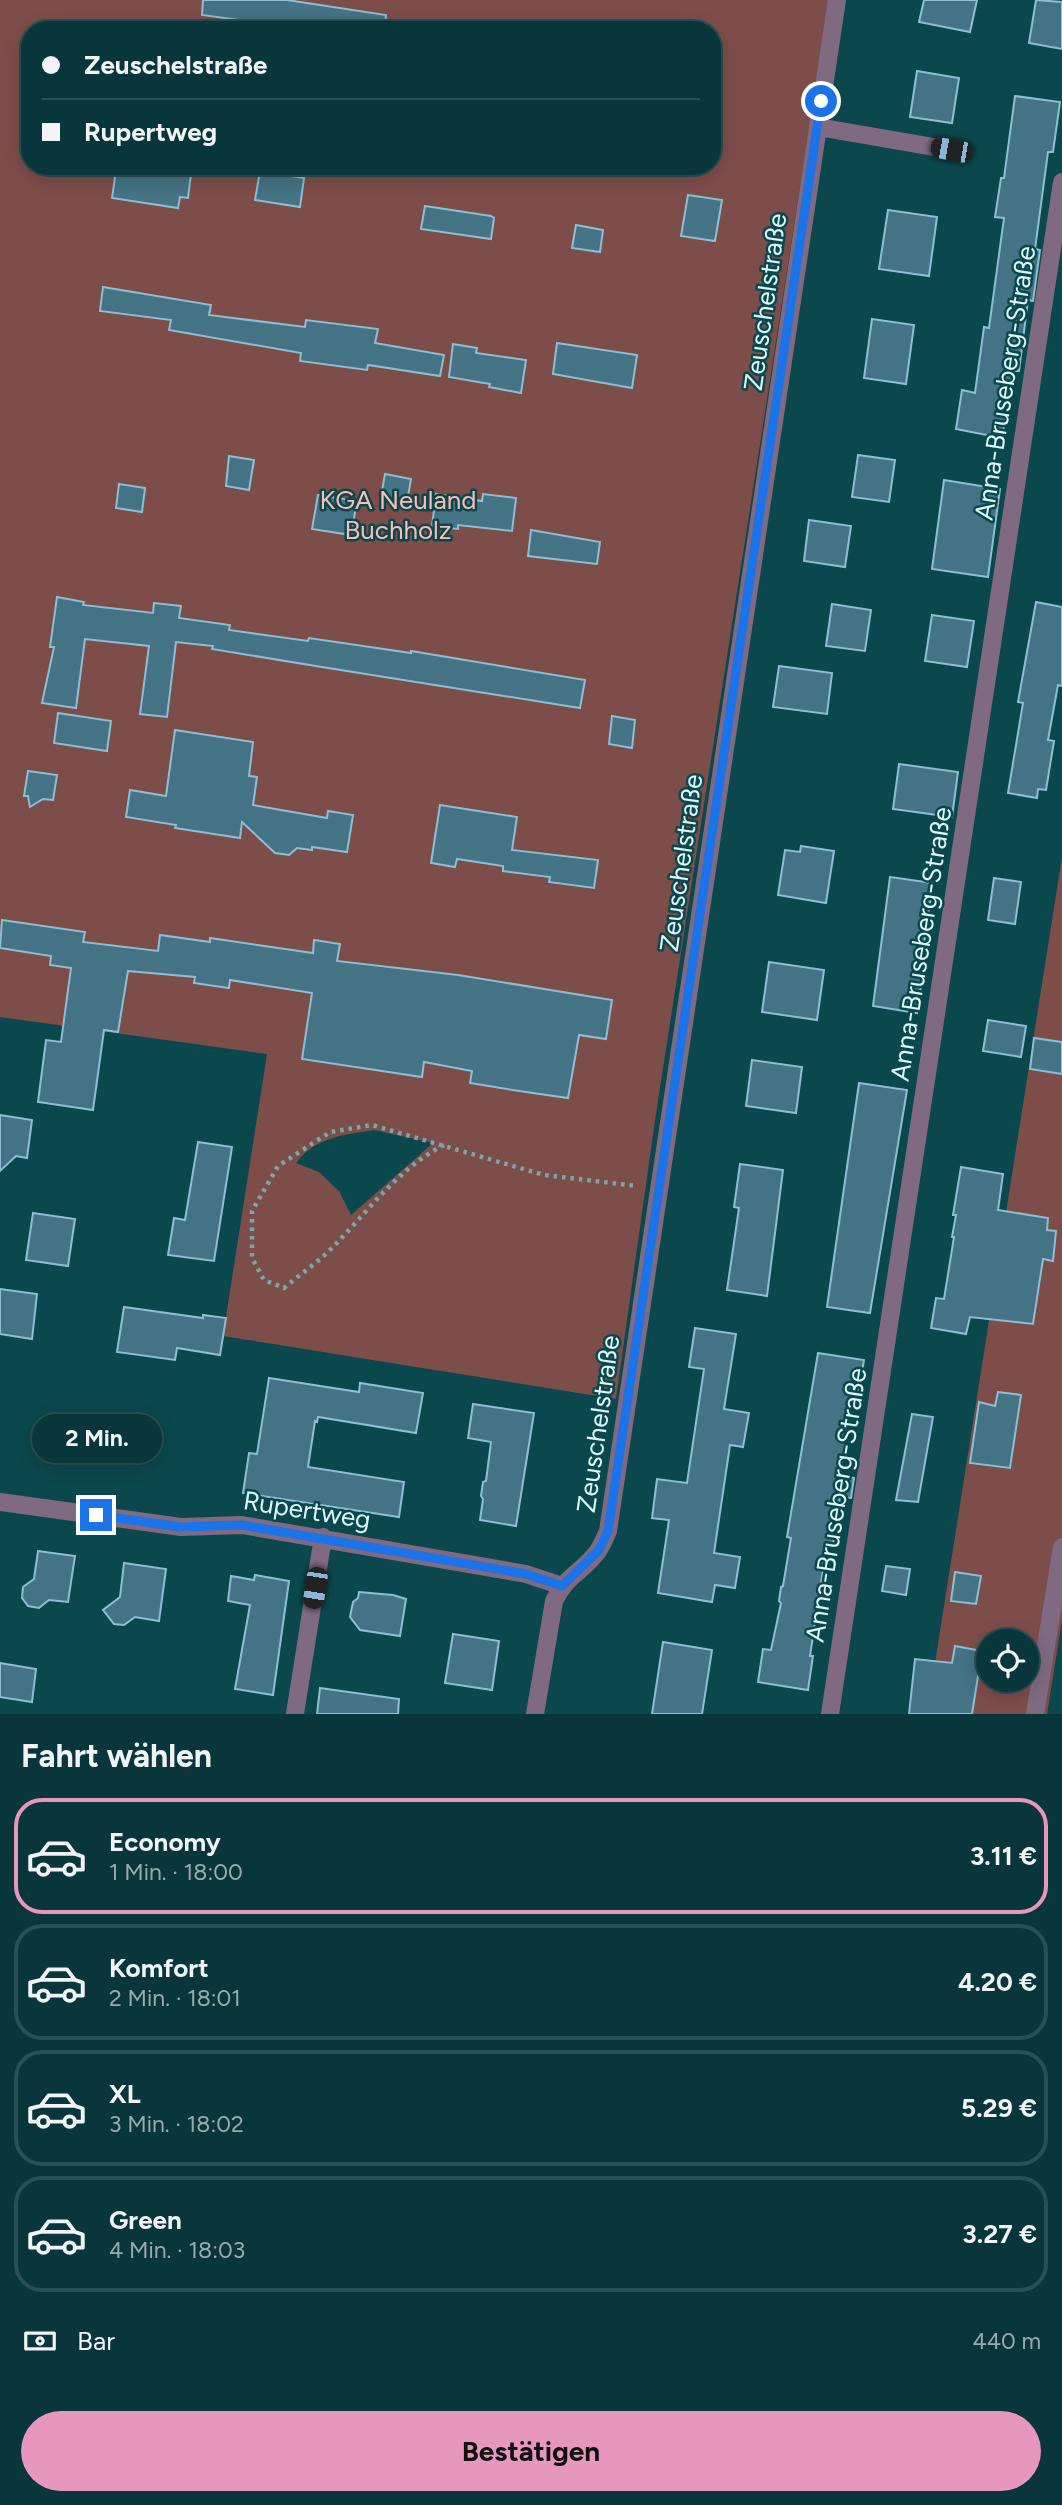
<!DOCTYPE html>
<html lang="de">
<head>
<meta charset="utf-8">
<style>
	body { margin:0; font-family:Figtree,sans-serif; background:#164145; color:#f1f3f6; height:100vh; display:flex; flex-direction:column; font-size:26px; white-space:nowrap }
	* { box-sizing:border-box; margin:0 }
	p { font-size:23px; color:#98abaf }
	.icon { flex:none; width:38px; height:38px; fill:none; stroke:currentColor; stroke-width:2; stroke-linecap:round; stroke-linejoin:round }
	.map { position:relative; height:1714px; overflow:hidden }
	.side { display:flex; flex-direction:column; background:#08363a; flex:1 }
	.side>* { flex:none }
	.top-card { position:absolute; left:21px; top:21px; width:700px; height:154px; border-radius:28px; box-shadow:0 4px 18px #0003,0 0 0 2px #295054; display:grid; align-content:center; height:154px; padding:0 21px; background:#08363a }
	.tools { position:absolute; left:976px; top:1629px; display:grid; gap:14px }
	.tools a { display:grid; place-items:center; width:63px; height:63px; border-radius:50%; background:#08363a; box-shadow:0 4px 18px #0003,0 0 0 2px #295054; font-size:35px }
	.end { position:absolute; width:32px; height:32px; margin:-16px; border:9px solid #1a73e8; background:#fff; box-shadow:0 0 0 4px #fff }
	.from { border-radius:50% }
	.bubble { position:absolute; height:49px; border-radius:24px; background:#08363a; box-shadow:0 4px 18px #0003,0 0 0 2px #295054; font-size:23px; font-weight:700; line-height:49px; text-align:center }
	.car { position:absolute; width:21px; height:42px; margin:-21px -10px; border-radius:9px; box-shadow:0 0 5px 2px #0007; background:linear-gradient(#222 24%,#8ab4d8 0 40%,#222 0 76%,#8ab4d8 0 86%,#222 0) }
	.top-card b { display:flex; align-items:center; gap:24px; height:66px; font-size:26px }
	.top-card b+b { border-top:2px solid #295054 }
	.top-card i { width:18px; height:18px; background:#f1f3f6 }
	ul { padding:0; list-style:none }
	li { display:flex; align-items:center; gap:21px; height:116px; margin:0 14px 10px; padding:0 7px; border:4px solid #295054; border-radius:28px }
	li div { flex:1 }
	li b { display:block; font-size:26px }
	li em { font-style:normal; font-weight:700 }
	li.active { border-color:#e797bd }
	li>.icon { width:63px; height:63px; stroke-width:1.5 }
	h2 { padding:0 21px; font-size:32px; line-height:84px }
	.pay { display:flex; align-items:center; gap:18px; height:77px; padding:0 21px; font-size:26px }
	.pay p { margin-inline-start:auto }
	.button { display:flex; gap:14px; margin-top:auto; padding:14px 21px }
	.button a { flex:1; height:80px; border-radius:42px; background:#e797bd; color:#111; font-size:28px; font-weight:700; line-height:80px; text-align:center }
	.map>svg:first-child { display:block }
</style>
</head>
<body>
<div class="map">
<svg width="1062" height="1714" viewBox="0 0 1062 1714">
	<rect width="100%" height="100%" fill="#0b484d"/>
	<path fill="#7d4d4a" fill-rule="evenodd" d="M0 0H829L655 1120 616 1399 223 1336 267 1054 0 1017ZM30 30H712V166H30ZM374 1130 433 1143 351 1215 339 1191 319 1172 296 1163C316 1137 343 1135 374 1130Z
		M1062 857V1620L1047 1714H927ZM989 1642H1027V1680H989Z"/>
	<path fill="#447385" stroke="#8dbed1" stroke-width="2" d="M203 0H287L386 15 385 30H315L202 15Z
		M924 0H977L970 32 919 22Z
		M1036 0 1062 2V49L1029 43Z
		M917 71 959 78 952 123 910 117Z
		M1015 96 1060 102 1053 152H1048L1035 249 1040 250 1033 301 1028 300 1019 371H1013L1002 438 956 429 962 390 975 393 984 327 989 328 1004 218 995 217 1001 178H1004Z
		M116 170 165 175V171L191 174 188 198 180 197 178 208 112 198Z
		M260 171 304 178 300 207 255 200Z
		M688 195 722 200 715 241 681 236Z
		M425 206 491 216 494 218 491 239 421 229Z
		M888 210 937 217 929 276 879 269Z
		M576 225 603 230 600 252 572 248Z
		M103 287 211 305 209 315 305 327 306 320 378 329 375 343 444 355 440 376 368 365 367 370 300 361 301 353 169 330 171 320 100 311Z
		M872 319 914 325 906 384 864 378Z
		M557 343 637 355 632 388 553 374Z
		M453 344 477 348 476 353 526 360 521 393 489 387 490 384 449 377Z
		M858 455 895 460 889 502 852 497Z
		M229 456 254 460 249 490 226 486Z
		M385 474 411 479 407 502 381 497Z
		M944 480 1000 489 988 577 932 569Z
		M119 484 145 488 142 512 116 508Z
		M436 494 482 501 483 494 516 498 512 531 458 525V529L432 526Z
		M318 495 357 501 351 535 312 529Z
		M809 520 851 526 845 567 804 561Z
		M531 530 600 542 597 564 528 556Z
		M57 597 84 602 83 605 153 613 154 603 181 606 179 618 230 625 229 630 308 641 309 638 411 653V651L585 680 580 708 328 668 212 649 213 646 176 642 167 717 140 714 149 646 85 639 76 708 42 703 54 647H50Z
		M1036 602 1062 607V686L1058 685 1048 740 1054 741 1046 790 1038 789 1037 798 1008 793 1023 703 1018 702Z
		M832 604 871 610 865 651 826 646Z
		M932 615 974 621 967 667 925 661Z
		M779 666 832 673 827 714 773 707Z
		M58 713 111 721 107 751 54 743Z
		M612 716 635 720 632 748 609 744Z
		M175 730 253 742 249 776 257 777 253 805 327 818 328 811 353 815 347 852 312 847V850L297 848 289 855 275 853 242 822 240 838 175 828 176 825 126 817 130 790 166 796Z
		M899 764 958 772 952 817 893 809Z
		M28 771 57 775 53 800 43 799 30 807 28 796H24Z
		M440 805 517 817 512 850 598 860 594 888 549 882 550 877 503 871V866L457 859 455 867 431 863Z
		M801 846 834 851 826 903 778 895 785 850 800 852Z
		M890 877 933 883 921 964 924 965 917 1013 873 1006Z
		M994 878 1021 882 1015 924 988 920Z
		M2 920 85 932 83 942 158 951 160 935 210 942V938L313 953 314 940 340 944 337 961 458 975 612 1000 606 1039 579 1035 568 1098 519 1091 470 1083 472 1071 424 1062 422 1077 302 1059 312 993 230 980 229 988 194 983 195 977 128 971 118 1032 104 1030 93 1110 38 1102 46 1040 61 1042 71 968 50 965 51 956 0 948Z
		M769 962 824 970 817 1020 762 1012Z
		M988 1020 1026 1026 1021 1057 983 1051Z
		M1034 1038 1062 1042V1074L1030 1069Z
		M752 1060 802 1067 796 1113 746 1106Z
		M859 1083 907 1090 870 1313 827 1307Z
		M0 1115 32 1120 27 1158 16 1156 0 1171Z
		M198 1142 232 1147 214 1261 168 1255 174 1218 185 1220Z
		M740 1164 783 1170 767 1296 727 1290 739 1208 734 1207Z
		M961 1167 1003 1174 998 1210 1048 1218 1047 1230 1056 1231 1053 1261 1043 1259 1033 1324 970 1317 966 1334 931 1328 936 1298 944 1299 954 1237H952L956 1215H953Z
		M33 1213 75 1219 68 1266 26 1260Z
		M0 1289 37 1294 32 1339 0 1334Z
		M124 1307 203 1318V1315L226 1318 220 1355 177 1348 175 1360 117 1352Z
		M695 1328 736 1334 724 1409 749 1413 743 1447 730 1445 714 1553 740 1557 735 1588 715 1585 712 1602 658 1593 669 1520 652 1518 657 1479 687 1483 704 1369 689 1367Z
		M818 1353 864 1360 858 1398 852 1397 840 1475 854 1478 851 1498 840 1497 833 1544 827 1543 810 1656H813L808 1690 758 1682 763 1649 771 1650 781 1603 779 1601 781 1587 783 1586 791 1538 787 1537Z
		M269 1378 359 1392 360 1383 423 1393 416 1433 318 1417 317 1422 315 1421 308 1467 404 1482 399 1517 243 1493 249 1453 257 1454Z
		M998 1392 1021 1395 1010 1468 970 1463 979 1402 995 1406Z
		M473 1404 534 1413 516 1526 480 1520 483 1499 481 1496 483 1482 486 1481 491 1442 468 1438Z
		M912 1414 933 1417 918 1502 896 1500Z
		M38 1551 75 1556 68 1602 49 1600 39 1608 28 1606 22 1598 23 1587 34 1579Z
		M124 1563 166 1569 159 1621 135 1617 124 1625 114 1624 103 1610 120 1597Z
		M886 1566 910 1569 906 1595 882 1591Z
		M955 1572 981 1576 976 1604 951 1601Z
		M255 1575 289 1581 273 1695 235 1689 250 1605 228 1601 231 1576 254 1580Z
		M359 1592 393 1595 406 1599 400 1636 360 1630 350 1617 353 1602 358 1598Z
		M453 1634 499 1641 492 1690 445 1683Z
		M663 1642 712 1650 702 1714H652Z
		M955 1646 982 1651 972 1714H909L915 1659 952 1663Z
		M0 1663 36 1669 32 1702 0 1697Z
		M320 1688 399 1699 398 1714H317Z"/>
	<g fill="none" stroke-linecap="round" stroke-linejoin="round">
		<path stroke="#7aa6a9" stroke-width="4.5" stroke-dasharray="3.5 5" stroke-linecap="butt" d="M444 1145C398 1168 366 1214 330 1250 316 1264 299 1275 284 1288L264 1280 252 1258V1211L278 1166 330 1132 372 1125 544 1175 637 1186"/>
		<path stroke="#806a81" stroke-width="18" d="M818 127 951 150
			M830 1714 1062 182
			M1035 1714 1062 1547"/>
		<path stroke="#806a81" stroke-width="18" d="M0 1502 181 1527 242 1525 526 1574 562 1586
			M295 1714 323 1537
			M535 1714 554 1601C568 1573 582 1573 598 1551 602 1545 605 1538 608 1531L837 0"/>
	</g>
	<g fill="none" stroke-linecap="round" stroke-linejoin="round">
		<path stroke="#1a73e8" stroke-width="9" d="M96 1515 181 1527 242 1525 526 1574 562 1586 599 1550 608 1531 821 101"/>
	</g>
	<g text-anchor="middle" stroke-width="5" stroke-linejoin="round" paint-order="stroke">
		<g font-size="26" fill="#ddf9fb" stroke="#0b484d">
			<text transform="translate(765 302) rotate(-82)" y="9">Zeuschelstraße</text>
			<text transform="translate(1005 383) rotate(-81)" y="9">Anna-Bruseberg-Straße</text>
			<text transform="translate(681 863) rotate(-82)" y="9">Zeuschelstraße</text>
			<text transform="translate(921 944) rotate(-81)" y="9">Anna-Bruseberg-Straße</text>
			<text transform="translate(598 1424) rotate(-82)" y="9">Zeuschelstraße</text>
			<text transform="translate(836 1505) rotate(-81)" y="9">Anna-Bruseberg-Straße</text>
			<text transform="translate(307 1510) rotate(9)" y="9">Rupertweg</text>
		</g>
		<g font-size="26" fill="#fdbbb6" stroke="#0b484d">
			<text x="398" y="509">KGA Neuland<tspan x="398" dy="30">Buchholz</tspan></text>
		</g>
	</g>
</svg>
<div class="tools">
<a><svg class="icon" aria-label="locate" viewBox="0 0 24 24"><circle cx="12" cy="12" r="6"/><path d="M12 2v4M12 18v4M2 12h4M18 12h4"/></svg></a>
</div>
<i class="end from" style="left:821px;top:101px"></i>
<i class="end" style="left:96px;top:1515px"></i>
<div class="bubble" style="left:32px;top:1414px;width:130px">2 Min.</div>
<i class="car" style="left:951px;top:150px;rotate:280deg"></i>
<i class="car" style="left:315px;top:1588px;rotate:189deg"></i>
<div class="top-card">
<b><i class="from"></i>Zeuschelstraße</b>
<b><i></i>Rupertweg</b>
</div>
</div>
<section class="side">
<h2>Fahrt wählen</h2>
<ul>
<li class="active"><svg class="icon" aria-label="car" viewBox="0 0 24 24"><path d="M5 17H2v-5l4-1 3-4h7l3 4 3 1v5h-3M9 17h6M6 11h13"/><circle cx="7" cy="17" r="2"/><circle cx="17" cy="17" r="2"/></svg><div><b>Economy</b><p>1 Min. · 18:00</p></div><em>3.11 €</em></li>
<li><svg class="icon" aria-label="car" viewBox="0 0 24 24"><path d="M5 17H2v-5l4-1 3-4h7l3 4 3 1v5h-3M9 17h6M6 11h13"/><circle cx="7" cy="17" r="2"/><circle cx="17" cy="17" r="2"/></svg><div><b>Komfort</b><p>2 Min. · 18:01</p></div><em>4.20 €</em></li>
<li><svg class="icon" aria-label="car" viewBox="0 0 24 24"><path d="M5 17H2v-5l4-1 3-4h7l3 4 3 1v5h-3M9 17h6M6 11h13"/><circle cx="7" cy="17" r="2"/><circle cx="17" cy="17" r="2"/></svg><div><b>XL</b><p>3 Min. · 18:02</p></div><em>5.29 €</em></li>
<li><svg class="icon" aria-label="car" viewBox="0 0 24 24"><path d="M5 17H2v-5l4-1 3-4h7l3 4 3 1v5h-3M9 17h6M6 11h13"/><circle cx="7" cy="17" r="2"/><circle cx="17" cy="17" r="2"/></svg><div><b>Green</b><p>4 Min. · 18:03</p></div><em>3.27 €</em></li>
</ul>
<div class="pay"><svg class="icon" aria-label="cash" viewBox="0 0 24 24"><path d="M3 7h18v10H3z"/><circle cx="12" cy="12" r="2"/></svg>Bar<p>440 m</p></div>
<div class="button"><a>Bestätigen</a></div>
</section>
</body>
</html>
